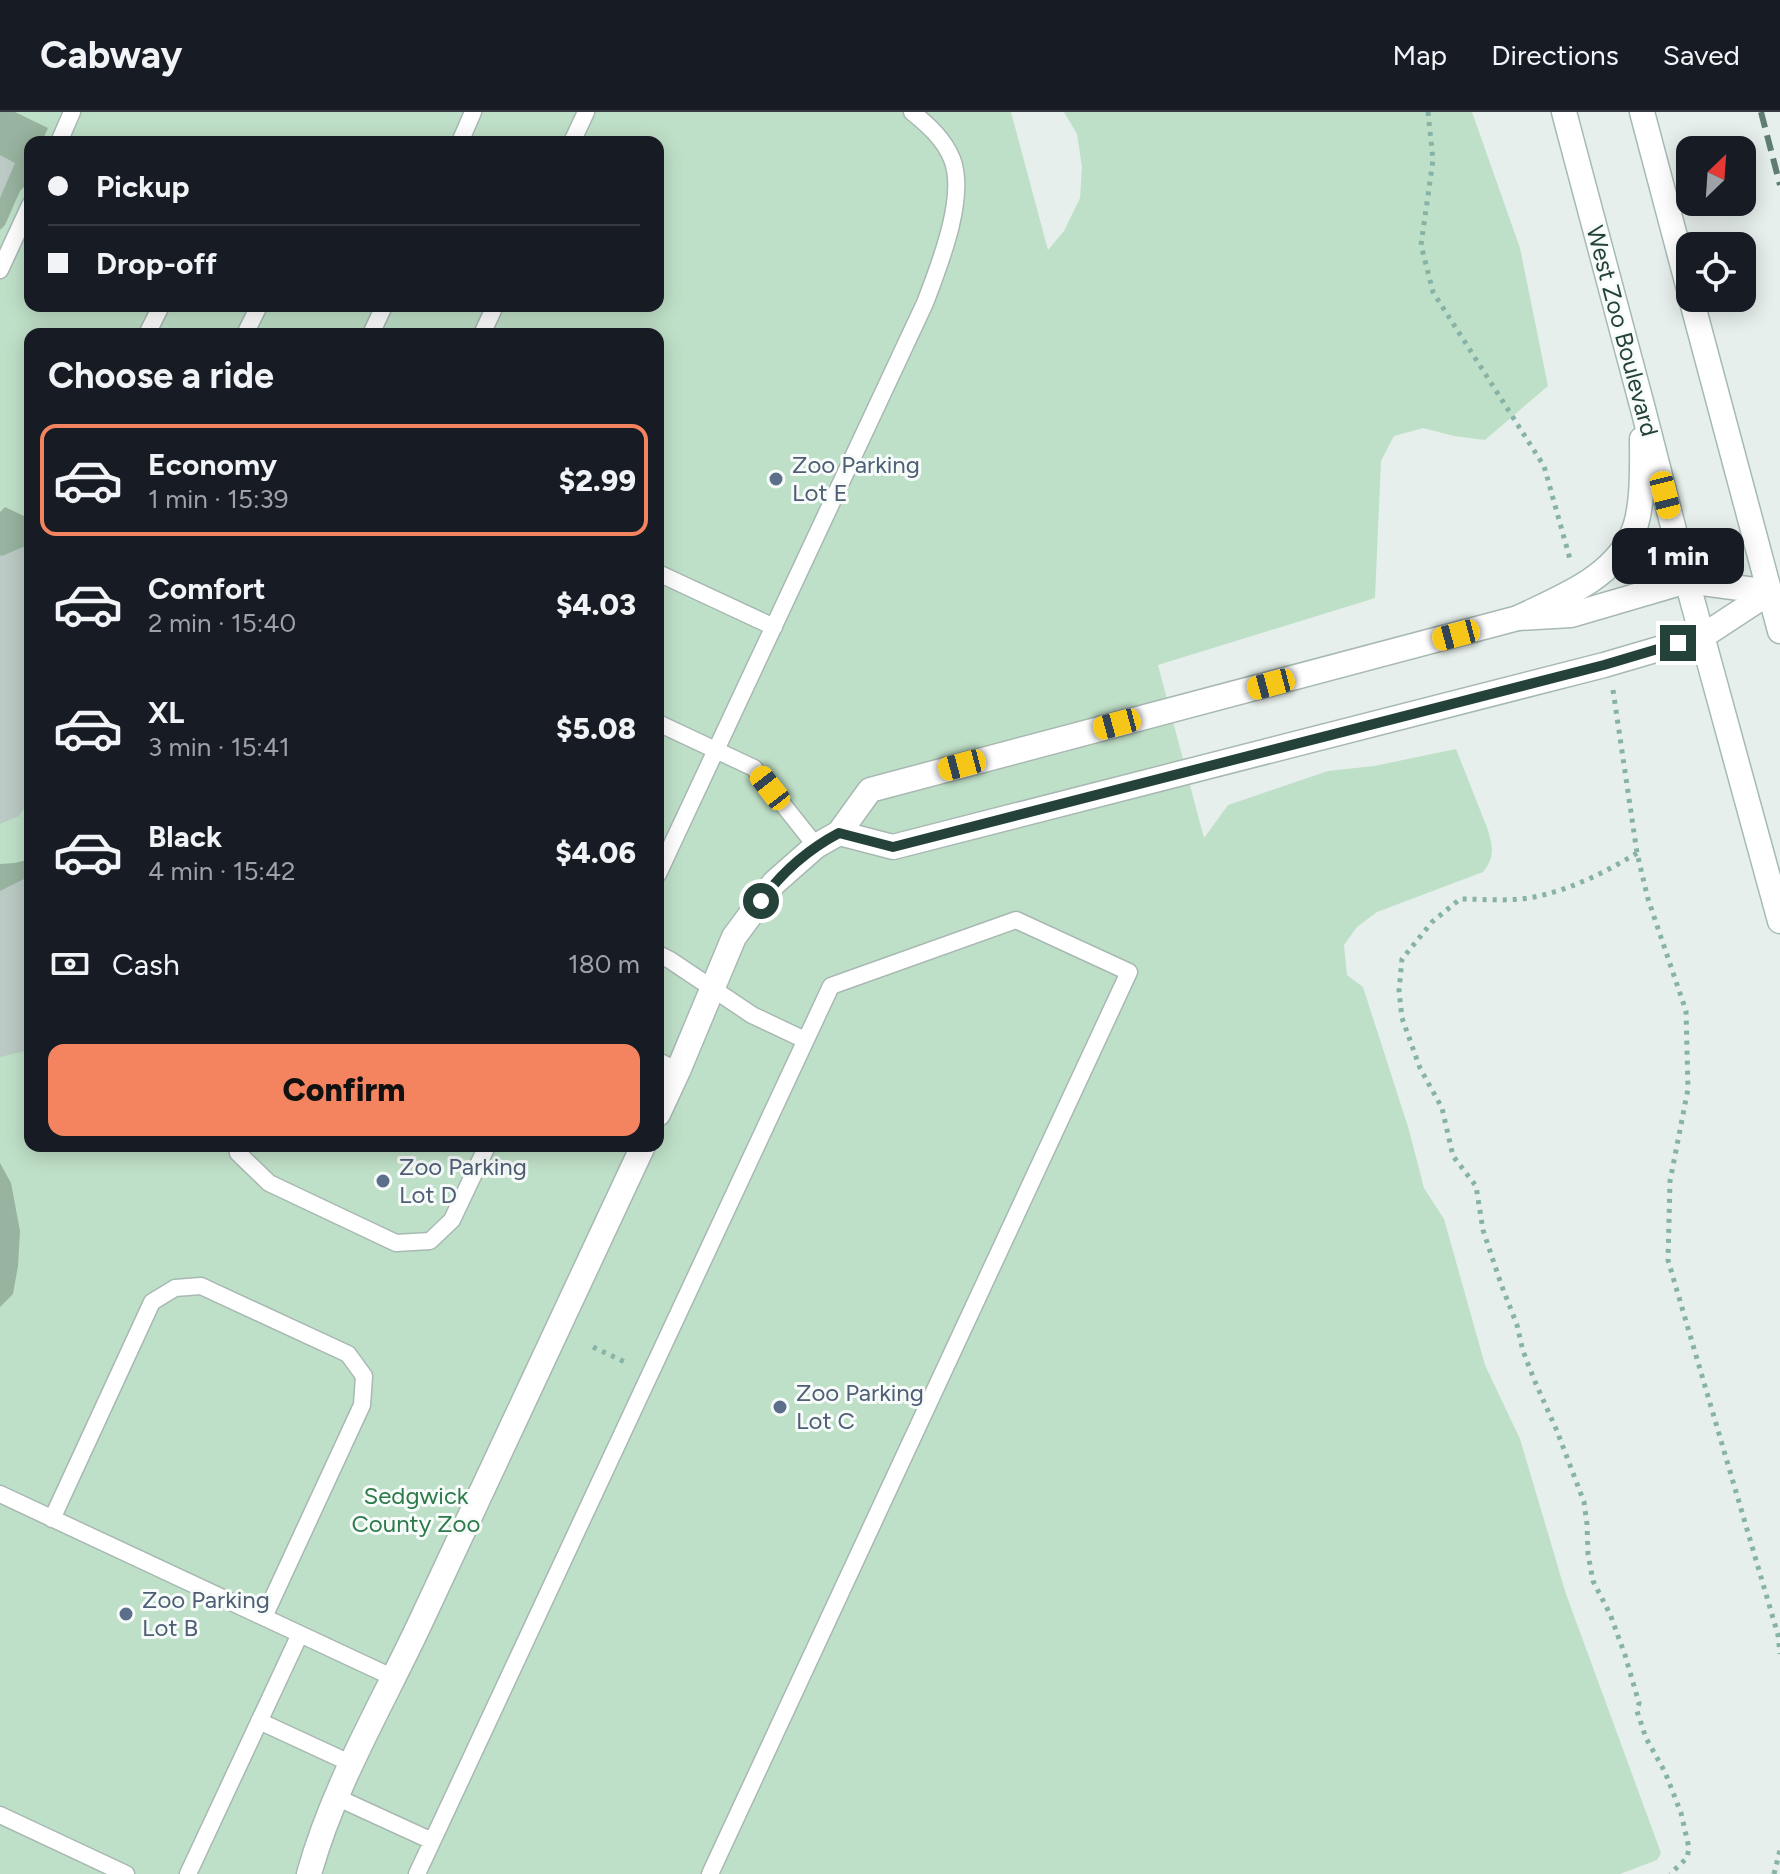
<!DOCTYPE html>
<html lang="en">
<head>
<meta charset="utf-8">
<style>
	body { margin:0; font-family:Figtree,sans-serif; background:#20242c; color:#f1f3f6; height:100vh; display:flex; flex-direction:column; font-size:30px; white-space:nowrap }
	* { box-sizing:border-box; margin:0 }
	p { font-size:26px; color:#9ea1a6 }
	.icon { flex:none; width:44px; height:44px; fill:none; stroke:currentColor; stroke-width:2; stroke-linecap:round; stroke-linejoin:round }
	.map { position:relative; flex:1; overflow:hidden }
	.sheet { position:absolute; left:24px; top:216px; width:640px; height:824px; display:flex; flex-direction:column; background:#171b24; border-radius:16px; box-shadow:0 4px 20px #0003 }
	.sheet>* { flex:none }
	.guide { position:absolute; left:24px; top:24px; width:640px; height:176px; border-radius:16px; box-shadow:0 4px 20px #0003; display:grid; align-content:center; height:176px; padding:0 24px; background:#171b24 }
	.needle { width:52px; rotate:25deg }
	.controls { position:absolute; left:1676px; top:24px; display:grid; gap:16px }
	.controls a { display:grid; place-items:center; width:80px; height:80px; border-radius:16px; background:#171b24; box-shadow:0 4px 20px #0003; font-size:40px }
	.end { position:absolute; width:36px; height:36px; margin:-18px; border:10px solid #24423a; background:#fff; box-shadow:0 0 0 4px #fff }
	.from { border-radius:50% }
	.bubble { position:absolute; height:56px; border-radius:16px; background:#171b24; box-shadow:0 4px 20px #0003; font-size:26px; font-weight:800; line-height:56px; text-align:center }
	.car { position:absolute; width:24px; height:48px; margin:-24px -12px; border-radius:10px; box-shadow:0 0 6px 2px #0007; background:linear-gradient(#f5c518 24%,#345 0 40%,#f5c518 0 76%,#345 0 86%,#f5c518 0) }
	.guide b { display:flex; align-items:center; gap:28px; height:76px; font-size:30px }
	.guide b+b { border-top:2px solid #363941 }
	.guide i { width:20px; height:20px; background:#f1f3f6 }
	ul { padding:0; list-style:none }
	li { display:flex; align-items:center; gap:24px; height:112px; margin:0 16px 12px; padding:0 8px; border:4px solid transparent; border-radius:16px }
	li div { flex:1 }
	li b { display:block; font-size:30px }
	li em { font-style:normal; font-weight:800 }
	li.on { border-color:#f4845f }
	li>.icon { width:72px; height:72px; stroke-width:1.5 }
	h2 { padding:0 24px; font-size:36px; line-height:96px }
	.pay { display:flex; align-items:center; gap:20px; height:88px; padding:0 24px; font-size:30px }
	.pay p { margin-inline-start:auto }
	.cta { display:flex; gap:16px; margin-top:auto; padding:16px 24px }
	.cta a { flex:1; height:92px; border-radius:16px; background:#f4845f; color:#111; font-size:32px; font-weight:800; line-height:92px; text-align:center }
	header { display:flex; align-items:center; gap:48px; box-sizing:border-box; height:112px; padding:0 40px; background:#171b24; border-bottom:2px solid #363941 }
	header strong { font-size:38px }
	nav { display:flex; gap:44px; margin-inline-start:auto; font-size:28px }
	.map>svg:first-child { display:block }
</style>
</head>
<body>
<header>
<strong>Cabway</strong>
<nav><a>Map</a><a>Directions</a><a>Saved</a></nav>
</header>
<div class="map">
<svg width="1780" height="1762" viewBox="0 0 1780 1762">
	<rect width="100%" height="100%" fill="#e6efeb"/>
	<path fill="#bfe0c8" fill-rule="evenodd" d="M0 0H1011L1048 138 1064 119 1080 86 1082 55 1077 22 1064 0H1472L1520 136 1548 274 1485 328 1454 324 1423 316 1394 324 1381 349 1375 486 1158 553 1204 726 1228 693 1328 659 1374 654 1456 637 1488 718C1493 737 1495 744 1483 760L1377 800 1357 815 1344 833 1347 863 1363 875 1409 1018 1424 1076 1444 1107 1485 1253 1520 1327 1566 1482 1661 1741 1657 1748 1620 1762H0ZM30 30H658V194H30ZM30 222H658V1034H30Z"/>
	<path fill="#0003" d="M0 0H15L48 16 42 30H30V69L20 79 5 113 0 118Z
		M5 395 30 407V690L18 702 0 710V400Z
		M30 747V936L0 943V752L15 751Z
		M0 1051 11 1071 20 1119 18 1154 13 1182 0 1195Z"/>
	<path fill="#bbcac4" d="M0 43 15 51 0 86Z
		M30 432V686L19 704 0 712V443L2 444Z
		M30 764V938L0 945V779Z"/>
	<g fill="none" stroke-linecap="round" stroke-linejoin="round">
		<defs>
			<path id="lane" d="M59 30 72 0
				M460 30 473 0
				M572 30 586 0
				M0 158 30 93
				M147 222 161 194
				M245 222 259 194
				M371 222 384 194
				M482 222 495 194
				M658 461 774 515
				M658 611 754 656 816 734
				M658 762 925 191C939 154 967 85 952 47 944 27 928 13 912 0
				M658 842 670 848 752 903 805 928
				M658 949 678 959
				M237 1034 238 1041 269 1071 396 1131 430 1129 452 1108 487 1034
				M0 1382 394 1566
				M52 1407 152 1190 175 1176 201 1174 348 1242 364 1264 362 1293 264 1505
				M259 1609 352 1652
				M336 1685 432 1729
				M0 1703 126 1762
				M188 1762 300 1522
				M417 1762 831 874 1016 808 1129 860 710 1762"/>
			<path id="street" d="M839 721 893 735 1604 553 1703 524 1770 480
				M658 1002 678 959 734 825 774 771 816 734 839 721 870 678 1518 506 1571 503 1687 469 1770 480
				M309 1762C334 1672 383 1591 422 1507 496 1349 569 1192 643 1034"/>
			<path id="secondary" d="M1564 0 1643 297 1687 469 1780 809
				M1642 0 1690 181
				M1691 186 1780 519
				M1518 506C1559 486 1609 468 1631 425 1644 400 1642 355 1642 327"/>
		</defs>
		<use href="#lane" stroke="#a8b8b2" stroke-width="19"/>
		<use href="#street" stroke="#a8b8b2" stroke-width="27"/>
		<use href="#secondary" stroke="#a4bbb3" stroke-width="27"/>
		<path stroke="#86b3a5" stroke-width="5" stroke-dasharray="4 6" stroke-linecap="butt" d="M1428 0 1433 48 1421 133 1433 180 1544 354 1570 447
			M1613 578 1637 741 1648 787 1686 899 1688 977 1670 1069 1668 1148 1778 1523 1780 1542
			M1637 741C1606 760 1570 778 1534 785 1510 790 1484 787 1460 787L1432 810 1402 847 1399 879 1402 906 1420 956 1442 996 1453 1044 1476 1074 1483 1118 1501 1172 1517 1213 1523 1239 1536 1272 1557 1319 1584 1390 1587 1412 1588 1442 1593 1469 1610 1502 1625 1543 1639 1591 1637 1599 1646 1626 1665 1660 1681 1701 1689 1736 1687 1746 1670 1762
			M593 1235 629 1252
			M1774 1762 1780 1738"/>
		<use href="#lane" stroke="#fff" stroke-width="16"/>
		<use href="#street" stroke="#fff" stroke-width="24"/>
		<use href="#secondary" stroke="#fff" stroke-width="24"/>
		<path stroke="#5f7d75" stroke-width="6" stroke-dasharray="16 8" stroke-linecap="butt" d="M1761 0 1780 73"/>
	</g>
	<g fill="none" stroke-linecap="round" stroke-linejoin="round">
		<path stroke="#24423a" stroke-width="10" d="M761 789C782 760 807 738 839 721L893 735 1604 553 1678 531"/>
	</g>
	<g fill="#5c6f8a" stroke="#f7fbf9" stroke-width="3">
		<circle cx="776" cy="367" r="8"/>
		<circle cx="383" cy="1069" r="8"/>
		<circle cx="780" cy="1295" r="8"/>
		<circle cx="126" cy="1502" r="8"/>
	</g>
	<g text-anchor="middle" stroke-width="6" stroke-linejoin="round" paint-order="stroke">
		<g font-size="24" fill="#24423a" stroke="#f7fbf9">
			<text transform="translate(1622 219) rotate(75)" y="8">West Zoo Boulevard</text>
		</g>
		<g font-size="24" fill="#4e5e75" stroke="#f7fbf9" text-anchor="start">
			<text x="792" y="361">Zoo Parking<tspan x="792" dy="28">Lot E</tspan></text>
			<text x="399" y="1063">Zoo Parking<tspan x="399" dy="28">Lot D</tspan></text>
			<text x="796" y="1289">Zoo Parking<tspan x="796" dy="28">Lot C</tspan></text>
			<text x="142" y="1496">Zoo Parking<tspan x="142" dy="28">Lot B</tspan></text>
		</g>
		<g font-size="24" fill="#2d7a4b" stroke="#f7fbf9">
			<text x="416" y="1392">Sedgwick<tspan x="416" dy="28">County Zoo</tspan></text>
		</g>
	</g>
</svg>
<div class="controls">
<a><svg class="needle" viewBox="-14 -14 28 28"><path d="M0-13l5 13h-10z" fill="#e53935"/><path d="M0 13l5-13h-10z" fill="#9ea1a6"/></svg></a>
<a><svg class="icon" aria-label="locate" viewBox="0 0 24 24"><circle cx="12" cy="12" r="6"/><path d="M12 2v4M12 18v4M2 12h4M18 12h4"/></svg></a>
</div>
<i class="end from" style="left:761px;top:789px"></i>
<i class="end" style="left:1678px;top:531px"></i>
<div class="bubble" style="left:1612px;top:416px;width:132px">1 min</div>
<i class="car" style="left:1665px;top:383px;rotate:166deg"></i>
<i class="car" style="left:1456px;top:523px;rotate:255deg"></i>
<i class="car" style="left:1271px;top:572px;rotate:255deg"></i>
<i class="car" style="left:1117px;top:612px;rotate:255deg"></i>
<i class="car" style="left:962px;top:653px;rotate:255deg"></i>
<i class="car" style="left:770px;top:676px;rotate:322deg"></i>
<div class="guide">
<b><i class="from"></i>Pickup</b>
<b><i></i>Drop-off</b>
</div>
<section class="sheet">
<h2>Choose a ride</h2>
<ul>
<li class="on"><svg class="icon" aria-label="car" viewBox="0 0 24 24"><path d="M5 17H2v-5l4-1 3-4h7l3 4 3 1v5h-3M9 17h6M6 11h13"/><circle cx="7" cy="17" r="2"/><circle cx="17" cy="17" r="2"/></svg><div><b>Economy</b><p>1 min · 15:39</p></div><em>$2.99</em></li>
<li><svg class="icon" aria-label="car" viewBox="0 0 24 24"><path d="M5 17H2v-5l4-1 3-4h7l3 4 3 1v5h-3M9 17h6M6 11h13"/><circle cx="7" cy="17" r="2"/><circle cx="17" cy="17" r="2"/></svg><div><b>Comfort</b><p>2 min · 15:40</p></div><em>$4.03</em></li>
<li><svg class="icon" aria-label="car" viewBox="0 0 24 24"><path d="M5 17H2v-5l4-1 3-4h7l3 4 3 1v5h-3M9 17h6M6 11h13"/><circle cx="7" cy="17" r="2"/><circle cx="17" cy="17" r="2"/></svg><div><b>XL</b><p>3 min · 15:41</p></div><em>$5.08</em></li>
<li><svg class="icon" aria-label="car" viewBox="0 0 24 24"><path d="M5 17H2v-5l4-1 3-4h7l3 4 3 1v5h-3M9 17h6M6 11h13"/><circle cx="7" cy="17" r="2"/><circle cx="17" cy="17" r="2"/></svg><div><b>Black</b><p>4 min · 15:42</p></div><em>$4.06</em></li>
</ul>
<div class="pay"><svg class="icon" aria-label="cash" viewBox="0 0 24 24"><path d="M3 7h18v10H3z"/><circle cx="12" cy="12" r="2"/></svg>Cash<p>180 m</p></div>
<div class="cta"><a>Confirm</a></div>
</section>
</div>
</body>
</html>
